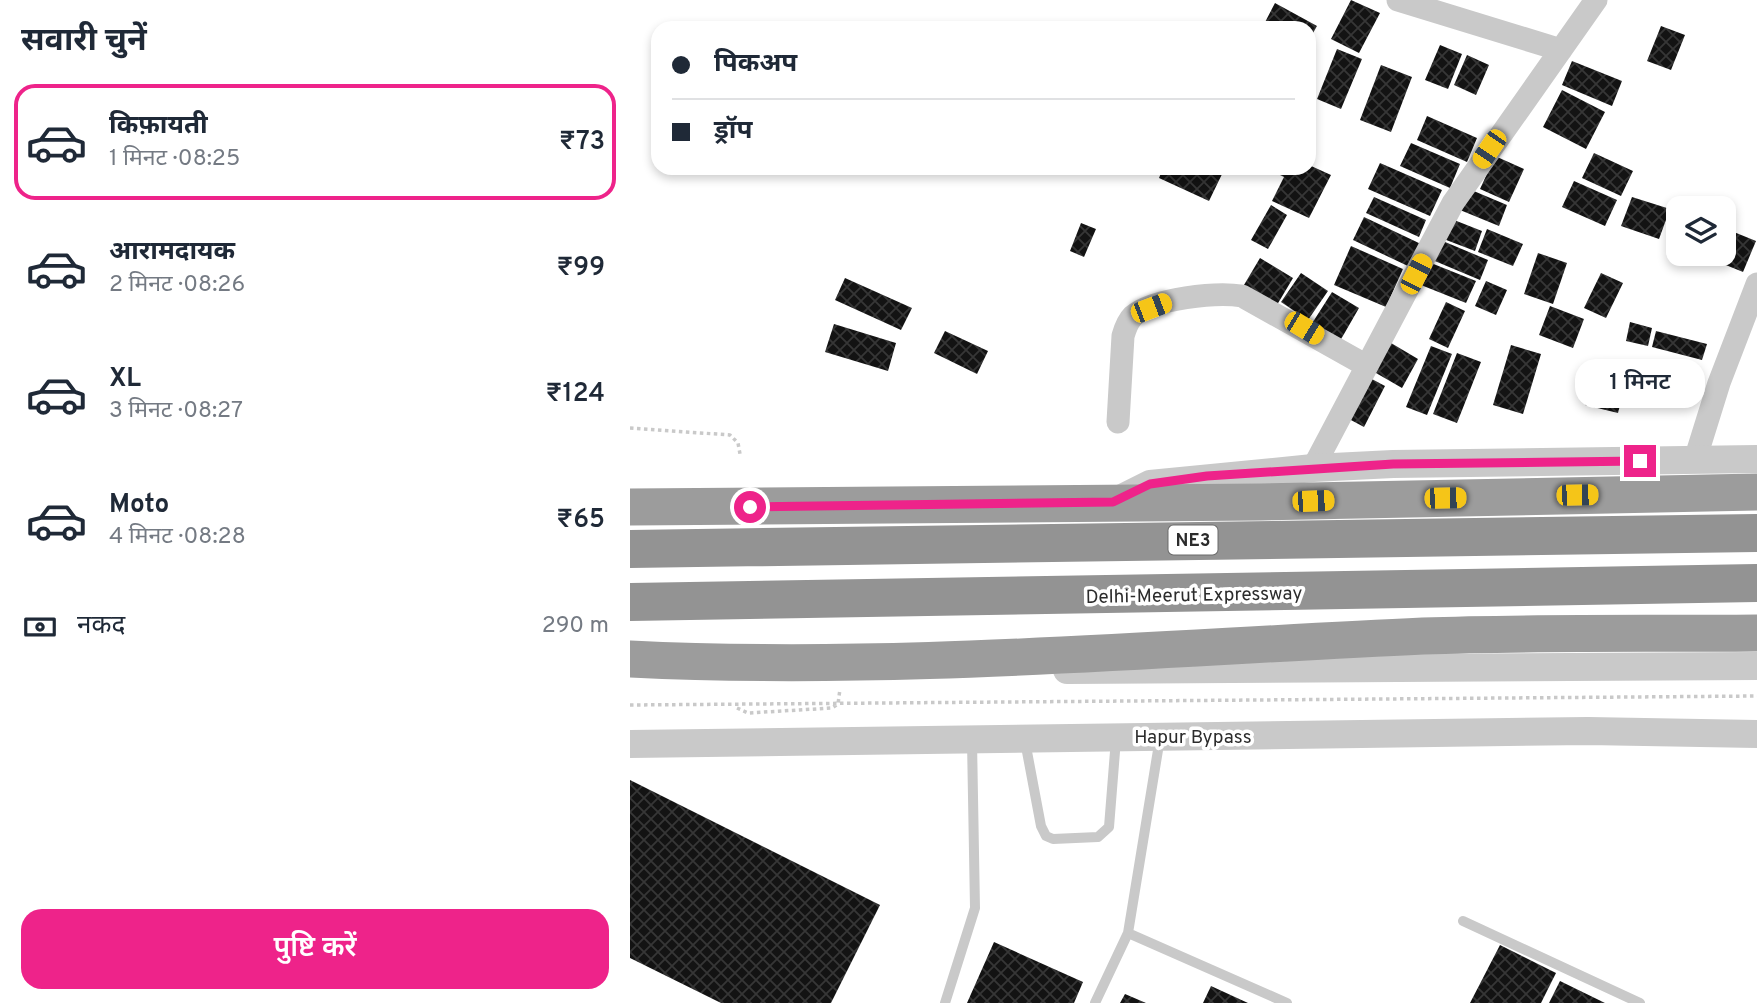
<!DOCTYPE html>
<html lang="hi">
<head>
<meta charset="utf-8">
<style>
	body { margin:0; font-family:Overpass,"Noto Sans Devanagari",sans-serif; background:#f2f2f3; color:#1f2937; height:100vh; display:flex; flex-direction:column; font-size:26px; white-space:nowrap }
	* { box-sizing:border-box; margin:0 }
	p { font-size:23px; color:#747a83 }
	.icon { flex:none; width:38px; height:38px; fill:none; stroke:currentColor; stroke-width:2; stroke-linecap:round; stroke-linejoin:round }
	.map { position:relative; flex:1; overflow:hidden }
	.drawer { display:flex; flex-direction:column; background:#fff; width:630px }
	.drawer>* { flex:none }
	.hud { position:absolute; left:21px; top:21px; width:665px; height:154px; border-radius:21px; box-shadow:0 4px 10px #0003; display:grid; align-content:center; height:154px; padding:0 21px; background:#fff }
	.tools { position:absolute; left:1036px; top:196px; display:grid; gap:14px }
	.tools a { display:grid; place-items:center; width:70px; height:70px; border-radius:14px; background:#fff; box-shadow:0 4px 10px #0003; font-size:35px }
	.end { position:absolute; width:32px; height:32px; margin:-16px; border:9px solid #ee238a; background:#fff; box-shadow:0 0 0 4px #fff }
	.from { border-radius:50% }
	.bubble { position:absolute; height:49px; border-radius:21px; background:#fff; box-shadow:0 4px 10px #0003; font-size:23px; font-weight:600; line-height:49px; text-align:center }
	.car { position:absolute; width:21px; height:42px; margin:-21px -10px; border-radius:9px; box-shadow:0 0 5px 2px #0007; background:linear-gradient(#f5c518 24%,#345 0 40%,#f5c518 0 76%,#345 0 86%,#f5c518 0) }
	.hud b { display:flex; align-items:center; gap:24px; height:66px; font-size:26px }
	.hud b+b { border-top:2px solid #e0e1e3 }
	.hud i { width:18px; height:18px; background:#1f2937 }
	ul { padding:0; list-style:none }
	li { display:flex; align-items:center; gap:21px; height:116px; margin:0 14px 10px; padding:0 7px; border:4px solid transparent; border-radius:21px }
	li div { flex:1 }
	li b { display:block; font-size:26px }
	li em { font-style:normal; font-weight:600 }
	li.selected { border-color:#ee238a }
	li>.icon { width:63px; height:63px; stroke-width:1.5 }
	h2 { padding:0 21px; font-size:32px; line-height:84px }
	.pay { display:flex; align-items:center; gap:18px; height:77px; padding:0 21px; font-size:26px }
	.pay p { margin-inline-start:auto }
	.action { display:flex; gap:14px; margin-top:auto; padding:14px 21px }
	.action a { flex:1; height:80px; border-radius:21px; background:#ee238a; color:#fff; font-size:28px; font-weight:600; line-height:80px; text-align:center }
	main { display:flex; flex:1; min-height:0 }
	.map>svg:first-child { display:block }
</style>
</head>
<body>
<main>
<section class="drawer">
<h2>सवारी चुनें</h2>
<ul>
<li class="selected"><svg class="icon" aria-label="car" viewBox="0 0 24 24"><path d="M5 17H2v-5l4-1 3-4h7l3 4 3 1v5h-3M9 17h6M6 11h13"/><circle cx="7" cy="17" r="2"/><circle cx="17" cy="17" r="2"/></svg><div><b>किफ़ायती</b><p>1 मिनट · 08:25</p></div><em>₹73</em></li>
<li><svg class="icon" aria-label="car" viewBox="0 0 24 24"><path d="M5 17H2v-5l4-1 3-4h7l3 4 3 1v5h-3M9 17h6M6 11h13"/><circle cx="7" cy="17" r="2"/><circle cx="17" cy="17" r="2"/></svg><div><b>आरामदायक</b><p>2 मिनट · 08:26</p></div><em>₹99</em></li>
<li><svg class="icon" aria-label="car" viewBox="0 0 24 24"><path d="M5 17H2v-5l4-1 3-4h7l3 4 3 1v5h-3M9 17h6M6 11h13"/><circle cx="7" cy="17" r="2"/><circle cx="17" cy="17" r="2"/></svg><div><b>XL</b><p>3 मिनट · 08:27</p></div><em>₹124</em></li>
<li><svg class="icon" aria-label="car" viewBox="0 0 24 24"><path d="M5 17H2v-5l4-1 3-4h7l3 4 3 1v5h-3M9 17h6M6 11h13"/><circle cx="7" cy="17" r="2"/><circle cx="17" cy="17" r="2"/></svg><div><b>Moto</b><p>4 मिनट · 08:28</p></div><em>₹65</em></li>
</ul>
<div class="pay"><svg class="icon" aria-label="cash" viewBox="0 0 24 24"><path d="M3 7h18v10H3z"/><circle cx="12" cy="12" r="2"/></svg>नकद<p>290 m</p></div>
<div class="action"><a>पुष्टि करें</a></div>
</section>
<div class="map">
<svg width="1127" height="1003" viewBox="0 0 1127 1003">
	<defs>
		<pattern id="building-cross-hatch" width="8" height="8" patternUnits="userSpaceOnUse" patternTransform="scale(1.75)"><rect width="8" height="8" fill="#131313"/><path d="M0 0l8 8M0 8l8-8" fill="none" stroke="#363636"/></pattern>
	</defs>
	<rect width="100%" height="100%" fill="#fff"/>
	<path fill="url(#building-cross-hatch)" d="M721 0 750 13 729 53 701 39Z
		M645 3 687 26 679 40V28H632Z
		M1031 26 1055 35 1041 70 1017 61Z
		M810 45 832 54 818 89 795 80Z
		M707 49 732 59 711 109 687 99Z
		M837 55 859 65 846 95 824 85Z
		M942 61 992 81 982 106 932 85Z
		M751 65 782 77 761 132 730 120Z
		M932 90 975 112 956 149 913 127Z
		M797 116 847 138 837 162 787 140Z
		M781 143 830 164 820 188 770 166Z
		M964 153 1003 171 991 196 952 178Z
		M865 156 894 169 879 202 850 189Z
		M750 163 812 190 800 216 738 189Z
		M679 165 701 175 679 218 642 201 654 177 636 168H679Z
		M533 168H595L579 201 529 178Z
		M944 181 987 200 975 226 932 207Z
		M839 189 877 205 869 226 830 210Z
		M744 197 796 220 789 237 736 213Z
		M1002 197 1040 209 1029 239 991 226Z
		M641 205 657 215 638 249 621 240Z
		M734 217 791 244 780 267 723 240Z
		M819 218 852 231 845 251 811 238Z
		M451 223 466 229 454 257 440 251Z
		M1094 228 1126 241 1113 272 1076 257 1077 254H1094Z
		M857 229 893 244 883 266 848 252Z
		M808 239 858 260 850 280 800 259Z
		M721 246 773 269 756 307 704 285Z
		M908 253 937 263 923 304 894 294Z
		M630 258 663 278 644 310 611 290Z
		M796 261 846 281 836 303 786 283Z
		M671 273 698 291 678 320 651 302Z
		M971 273 993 283 976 318 954 308Z
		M215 278 282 308 271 330 205 300Z
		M856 281 877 290 866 315 845 306Z
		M702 292 729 308 710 341 681 325Z
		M816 302 835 311 818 348 799 339Z
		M920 306 954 319 943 348 909 335Z
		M1000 322 1022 328 1018 346 996 341Z
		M204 324 266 343 258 371 195 352Z
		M315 331 358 351 347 374 304 353Z
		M1026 331 1077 344 1072 360 1022 347Z
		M756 340 788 359 772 388 739 369Z
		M881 345 911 354 893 414 863 405Z
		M801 346 822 354 797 415 776 407Z
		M827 353 851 362 827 423 803 414Z
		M965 365 998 374 988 413 955 405Z
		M740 378 755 386 734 427 719 419Z
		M0 780 250 905 201 1003H91L0 958Z
		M364 942 453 982 444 1003H337Z
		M870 945 926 973 911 1003H840Z
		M930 981 975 1003H919Z
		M581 986 618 1003H573Z
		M495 994 516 1003H490Z"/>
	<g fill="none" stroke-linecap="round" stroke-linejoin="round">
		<path stroke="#c9c9c9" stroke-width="3.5" stroke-dasharray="3.5 3.5" stroke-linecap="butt" d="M0 428 100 435 108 443 110 454
			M0 705 1127 696
			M107 708 118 713 202 708 208 704 210 689"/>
		<path stroke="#c9c9c9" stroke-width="10" d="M395 741 411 826 416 836 423 839 468 837 479 827 486 739
			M833 921 1010 1003
			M498 933 657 1003
			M315 1003 345 908 342 741
			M465 1003 498 933 530 738"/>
		<path stroke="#c9c9c9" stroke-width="23" d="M768 0 931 50
			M488 422 493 336C495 329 498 321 503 316 524 298 587 292 612 296L737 366
			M1065 460 1089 383 1127 284
			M683 468 823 203 966 0"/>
		<path stroke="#c9c9c9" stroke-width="28" d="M486 501 520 484 683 468 763 464 1127 459
			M437 670 1127 666
			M0 744 958 731 1127 734"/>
		<path stroke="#9c9c9c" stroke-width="37" d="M0 507 631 502 1127 492
			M0 659C265 672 528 648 793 636 904 632 1016 634 1127 633"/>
		<path stroke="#939393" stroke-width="38" d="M0 549 1127 533
			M0 602 1127 583"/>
	</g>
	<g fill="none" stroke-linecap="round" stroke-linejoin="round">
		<path stroke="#ee238a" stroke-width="9" d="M120 507 483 502 520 484 577 476 763 464 1010 461"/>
	</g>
	<g text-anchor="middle" stroke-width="7" stroke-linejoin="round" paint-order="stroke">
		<rect fill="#fff" stroke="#6b6b6b" stroke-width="2" x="538.5" y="525.5" width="49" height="29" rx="5"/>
		<g font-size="18" font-weight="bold" fill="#2c2c2c">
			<text x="563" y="546">NE3</text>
		</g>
		<g font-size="19" fill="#2c2c2c" stroke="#fff">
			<text transform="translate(564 594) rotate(-1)" y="7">Delhi-Meerut Expressway</text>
			<text x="563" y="743">Hapur Bypass</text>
		</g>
	</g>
</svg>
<div class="tools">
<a><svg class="icon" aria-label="layers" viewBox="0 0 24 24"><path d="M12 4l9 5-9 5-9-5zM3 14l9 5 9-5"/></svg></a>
</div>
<i class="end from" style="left:120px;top:507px"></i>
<i class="end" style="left:1010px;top:461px"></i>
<div class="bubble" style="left:945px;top:359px;width:130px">1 मिनट</div>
<i class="car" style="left:859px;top:149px;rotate:214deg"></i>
<i class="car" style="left:786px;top:274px;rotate:27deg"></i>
<i class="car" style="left:521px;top:308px;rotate:69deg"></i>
<i class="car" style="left:674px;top:328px;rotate:121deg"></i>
<i class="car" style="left:947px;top:495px;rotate:89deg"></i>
<i class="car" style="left:815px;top:498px;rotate:89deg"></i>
<i class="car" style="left:683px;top:501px;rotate:88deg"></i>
<div class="hud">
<b><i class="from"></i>पिकअप</b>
<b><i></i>ड्रॉप</b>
</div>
</div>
</main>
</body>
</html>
